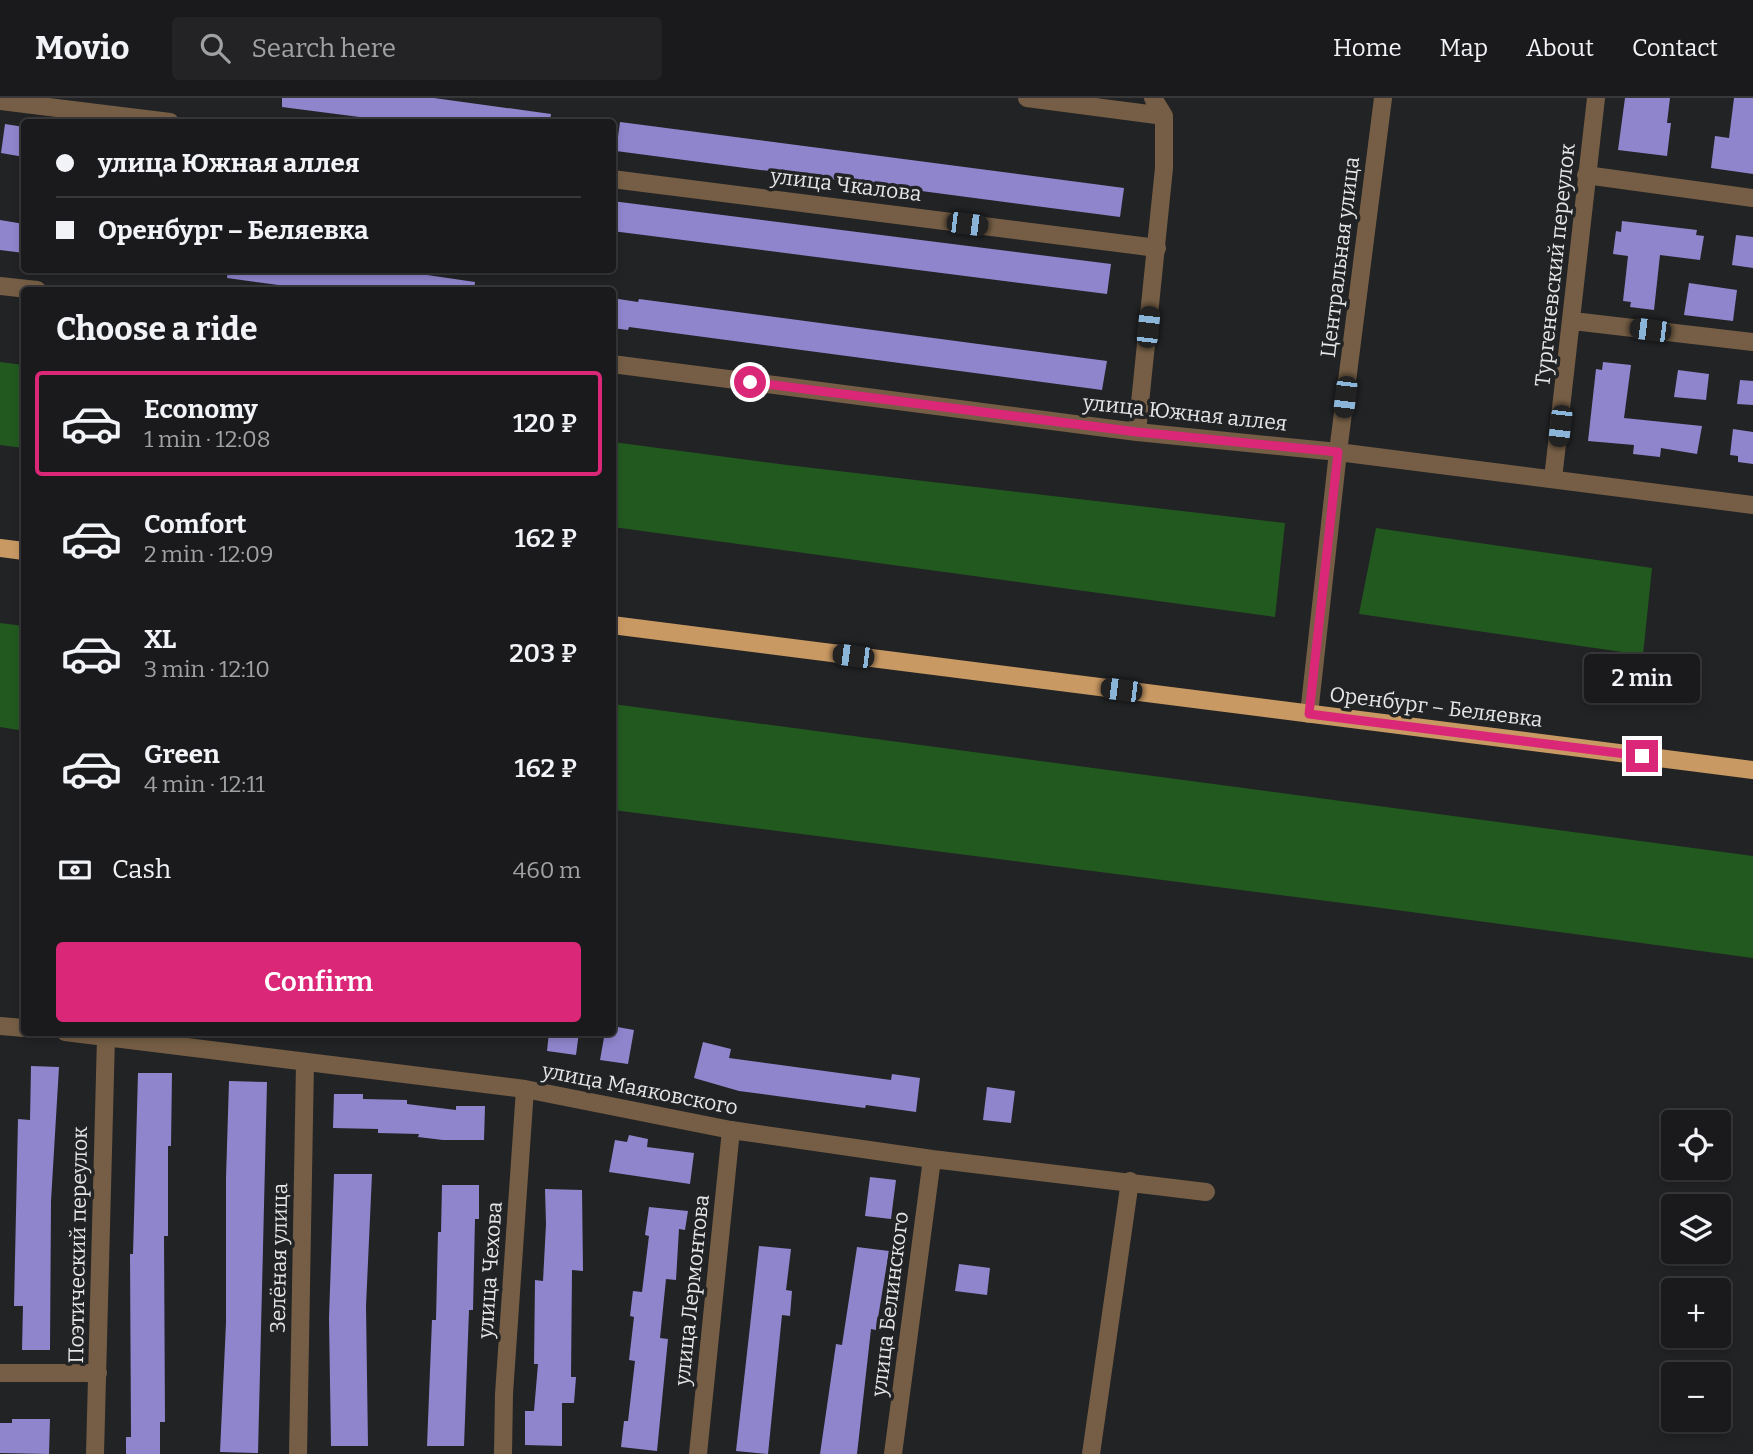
<!DOCTYPE html>
<html lang="en">
<head>
<meta charset="utf-8">
<style>
	body { margin:0; font-family:Bitter,serif; background:#232325; color:#f1f3f6; height:100vh; display:flex; flex-direction:column; font-size:26px; white-space:nowrap }
	* { box-sizing:border-box; margin:0 }
	p { font-size:23px; color:#9fa1a3 }
	.icon { flex:none; width:38px; height:38px; fill:none; stroke:currentColor; stroke-width:2; stroke-linecap:round; stroke-linejoin:round }
	.map { position:relative; flex:1; overflow:hidden }
	.sheet { position:absolute; left:21px; top:189px; width:595px; height:749px; display:flex; flex-direction:column; background:#1a1a1c; border-radius:7px; box-shadow:0 4px 10px #0003,0 0 0 2px #38383b }
	.sheet>* { flex:none }
	.hud { position:absolute; left:21px; top:21px; width:595px; height:154px; border-radius:7px; box-shadow:0 4px 10px #0003,0 0 0 2px #38383b; display:grid; align-content:center; height:154px; padding:0 35px; background:#1a1a1c }
	.tools { position:absolute; left:1661px; top:1012px; display:grid; gap:14px }
	.tools a { display:grid; place-items:center; width:70px; height:70px; border-radius:7px; background:#1a1a1c; box-shadow:0 4px 10px #0003,0 0 0 2px #38383b; font-size:35px }
	.end { position:absolute; width:32px; height:32px; margin:-16px; border:9px solid #db2777; background:#fff; box-shadow:0 0 0 4px #fff }
	.from { border-radius:50% }
	.bubble { position:absolute; height:49px; border-radius:7px; background:#1a1a1c; box-shadow:0 4px 10px #0003,0 0 0 2px #38383b; font-size:23px; font-weight:600; line-height:49px; text-align:center }
	.car { position:absolute; width:21px; height:42px; margin:-21px -10px; border-radius:9px; box-shadow:0 0 5px 2px #0007; background:linear-gradient(#222 24%,#8ab4d8 0 40%,#222 0 76%,#8ab4d8 0 86%,#222 0) }
	.hud b { display:flex; align-items:center; gap:24px; height:66px; font-size:26px }
	.hud b+b { border-top:2px solid #38383b }
	.hud i { width:18px; height:18px; background:#f1f3f6 }
	ul { padding:0; list-style:none }
	li { display:flex; align-items:center; gap:21px; height:105px; margin:0 14px 10px; padding:0 21px; border:4px solid transparent; border-radius:7px }
	li div { flex:1 }
	li b { display:block; font-size:26px }
	li em { font-style:normal; font-weight:600 }
	li.current { border-color:#db2777 }
	li>.icon { width:63px; height:63px; stroke-width:1.5 }
	h2 { padding:0 35px; font-size:32px; line-height:84px }
	.pay { display:flex; align-items:center; gap:18px; height:77px; padding:0 35px; font-size:26px }
	.pay p { margin-inline-start:auto }
	.primary-button { display:flex; gap:14px; margin-top:auto; padding:14px 35px }
	.primary-button a { flex:1; height:80px; border-radius:7px; background:#db2777; color:#fff; font-size:28px; font-weight:600; line-height:80px; text-align:center }
	header { display:flex; align-items:center; gap:42px; box-sizing:border-box; height:98px; padding:0 35px; background:#1a1a1c; border-bottom:2px solid #38383b }
	header strong { font-size:33px }
	nav { display:flex; gap:38px; margin-inline-start:auto; font-size:24px }
	.search { width:490px; height:63px; background:#232325; display:flex; align-items:center; gap:18px; box-sizing:border-box; padding:0 24px; border-radius:7px; color:#9fa1a3; font-size:26px }
	.map>svg:first-child { display:block }
</style>
</head>
<body>
<header>
<strong>Movio</strong>
<div class="search"><svg class="icon" aria-label="search" viewBox="0 0 24 24"><circle cx="10" cy="10" r="6"/><path d="M15 15l6 6"/></svg>Search here</div>
<nav><a>Home</a><a>Map</a><a>About</a><a>Contact</a></nav>
</header>
<div class="map">
<svg width="1753" height="1356" viewBox="0 0 1753 1356">
	<rect width="100%" height="100%" fill="#222325"/>
	<path fill="#22591f" d="M0 264 24 267V350L0 347Z
		M613 344 787 367 1285 425 1275 519 613 429Z
		M1376 430 1652 470 1643 557 1359 516Z
		M0 525 24 528V633L0 629Z
		M613 606 1753 758V860L1374 809 613 712Z"/>
	<path fill="#8f85cd" d="M282 0H434L551 16 550 24H398L282 9Z
		M1625 0H1670L1667 25H1671L1667 58 1618 52Z
		M1734 0H1753V76L1711 70 1715 38 1729 40Z
		M620 24 1124 90 1120 119 616 53Z
		M5 26 24 29V59L1 55Z
		M612 103 1111 166 1107 196 612 133Z
		M0 122 24 126V155L0 152Z
		M1622 123 1697 132 1696 137 1704 138 1700 162 1660 157 1654 212 1630 209 1631 204 1623 203 1628 158 1613 156 1616 133 1621 134Z
		M1736 137 1753 139V170L1732 167Z
		M228 172H393L475 184 474 192H316L227 180Z
		M1689 185 1737 192 1733 223 1684 217Z
		M612 200 638 204 639 201 1107 263 1102 292 629 229 628 232 612 230Z
		M1603 264 1631 267 1624 320 1702 328 1697 356 1661 350 1660 359 1633 356 1634 347 1588 343 1596 271 1602 272Z
		M1678 272 1709 276 1706 302 1674 299Z
		M1740 282 1753 283V307L1737 306Z
		M1733 331 1753 334V366L1738 364V358L1730 357Z
		M612 928 634 932 628 966 600 962 605 934H612Z
		M549 934H579L576 957 547 953Z
		M703 944 731 951 729 960 891 982 892 976 920 980 916 1014 866 1007 865 1010 739 993 694 980Z
		M31 968 59 969 51 1103 50 1252H22L23 1208H14L18 1021 30 1022Z
		M138 975H172L171 1048H168V1138H164L165 1324H160V1356H126V1339H131L130 1156H133Z
		M229 983 267 984 258 1355 220 1354 226 1225V1080Z
		M987 989 1015 993 1011 1025 983 1022Z
		M334 996H363V1001L407 1002V1006L456 1012V1008H485L484 1042H443L418 1039 419 1036 378 1035V1031L333 1030Z
		M629 1037 648 1041 647 1049 694 1055 690 1086 609 1074 615 1042 627 1044Z
		M334 1076H372L366 1208 368 1348H331L329 1220Z
		M870 1079 896 1082 891 1121 865 1118Z
		M442 1087H479V1121H475L473 1212H469L464 1348H427L432 1222H436L438 1134H441Z
		M545 1091 582 1092 583 1173 572 1172 571 1279H576L574 1305H562V1348L525 1347V1313H534L538 1266H534L535 1182 543 1183 546 1126Z
		M649 1109 688 1113 685 1132 679 1131 676 1182 666 1181 660 1240 668 1241 657 1353 621 1349 624 1323H628L635 1263 629 1262 634 1219 630 1218 633 1193 642 1194 649 1138 645 1137Z
		M759 1148 791 1151 786 1192 792 1193 790 1218 782 1217 768 1356 736 1353Z
		M857 1149 889 1153 876 1232 871 1231 857 1356H820L836 1246 842 1247Z
		M959 1166 990 1170 987 1197 955 1193Z
		M12 1321H50L49 1356 0 1355V1325H12Z"/>
	<g fill="none" stroke-linecap="round" stroke-linejoin="round">
		<path stroke="#755e45" stroke-width="18" d="M1027 0 1164 18
			M0 3 170 24
			M1586 77 1753 100
			M612 81 1157 150
			M0 188 37 192
			M1573 223 1753 244
			M612 266 1137 334 1338 354 1753 407
			M1137 334 1164 70V18L1153 0
			M1553 381 1596 0
			M1309 616 1338 354 1383 0
			M0 928 24 930
			M65 934 525 991 731 1032 932 1061 1206 1094
			M0 1275H98
			M95 1356 106 939
			M298 1356 305 965
			M503 1356 504 1296 525 991
			M698 1356 731 1032
			M893 1356 932 1061
			M1091 1356 1130 1083"/>
		<path stroke="#c99963" stroke-width="18" d="M0 450 24 453
			M612 527 1753 672"/>
	</g>
	<g fill="none" stroke-linecap="round" stroke-linejoin="round">
		<path stroke="#db2777" stroke-width="9" d="M750 284 1137 334 1338 354 1309 616 1642 658"/>
	</g>
	<g text-anchor="middle" stroke-width="7" stroke-linejoin="round" paint-order="stroke">
		<g font-size="21" fill="#e5e6e7" stroke="#222325">
			<text transform="translate(846 87) rotate(7)" y="7">улица Чкалова</text>
			<text transform="translate(1340 159) rotate(-83)" y="7">Центральная улица</text>
			<text transform="translate(1555 167) rotate(-84)" y="7">Тургеневский переулок</text>
			<text transform="translate(1185 315) rotate(6)" y="7">улица Южная аллея</text>
			<text transform="translate(1436 609) rotate(7)" y="7">Оренбург – Беляевка</text>
			<text transform="translate(640 991) rotate(11)" y="7">улица Маяковского</text>
			<text transform="translate(78 1147) rotate(-89)" y="7">Поэтический переулок</text>
			<text transform="translate(279 1160) rotate(-89)" y="7">Зелёная улица</text>
			<text transform="translate(490 1172) rotate(-86)" y="7">улица Чехова</text>
			<text transform="translate(692 1192) rotate(-84)" y="7">улица Лермонтова</text>
			<text transform="translate(890 1206) rotate(-83)" y="7">улица Белинского</text>
		</g>
	</g>
</svg>
<div class="tools">
<a><svg class="icon" aria-label="locate" viewBox="0 0 24 24"><circle cx="12" cy="12" r="6"/><path d="M12 2v4M12 18v4M2 12h4M18 12h4"/></svg></a>
<a><svg class="icon" aria-label="layers" viewBox="0 0 24 24"><path d="M12 4l9 5-9 5-9-5zM3 14l9 5 9-5"/></svg></a>
<a>+</a>
<a>−</a>
</div>
<i class="end from" style="left:750px;top:284px"></i>
<i class="end" style="left:1642px;top:658px"></i>
<div class="bubble" style="left:1584px;top:556px;width:116px">2 min</div>
<i class="car" style="left:967px;top:126px;rotate:97deg"></i>
<i class="car" style="left:1148px;top:229px;rotate:6deg"></i>
<i class="car" style="left:1650px;top:232px;rotate:277deg"></i>
<i class="car" style="left:1345px;top:299px;rotate:187deg"></i>
<i class="car" style="left:1560px;top:328px;rotate:187deg"></i>
<i class="car" style="left:853px;top:558px;rotate:277deg"></i>
<i class="car" style="left:1121px;top:592px;rotate:277deg"></i>
<div class="hud">
<b><i class="from"></i>улица Южная аллея</b>
<b><i></i>Оренбург – Беляевка</b>
</div>
<section class="sheet">
<h2>Choose a ride</h2>
<ul>
<li class="current"><svg class="icon" aria-label="car" viewBox="0 0 24 24"><path d="M5 17H2v-5l4-1 3-4h7l3 4 3 1v5h-3M9 17h6M6 11h13"/><circle cx="7" cy="17" r="2"/><circle cx="17" cy="17" r="2"/></svg><div><b>Economy</b><p>1 min · 12:08</p></div><em>120 ₽</em></li>
<li><svg class="icon" aria-label="car" viewBox="0 0 24 24"><path d="M5 17H2v-5l4-1 3-4h7l3 4 3 1v5h-3M9 17h6M6 11h13"/><circle cx="7" cy="17" r="2"/><circle cx="17" cy="17" r="2"/></svg><div><b>Comfort</b><p>2 min · 12:09</p></div><em>162 ₽</em></li>
<li><svg class="icon" aria-label="car" viewBox="0 0 24 24"><path d="M5 17H2v-5l4-1 3-4h7l3 4 3 1v5h-3M9 17h6M6 11h13"/><circle cx="7" cy="17" r="2"/><circle cx="17" cy="17" r="2"/></svg><div><b>XL</b><p>3 min · 12:10</p></div><em>203 ₽</em></li>
<li><svg class="icon" aria-label="car" viewBox="0 0 24 24"><path d="M5 17H2v-5l4-1 3-4h7l3 4 3 1v5h-3M9 17h6M6 11h13"/><circle cx="7" cy="17" r="2"/><circle cx="17" cy="17" r="2"/></svg><div><b>Green</b><p>4 min · 12:11</p></div><em>162 ₽</em></li>
</ul>
<div class="pay"><svg class="icon" aria-label="cash" viewBox="0 0 24 24"><path d="M3 7h18v10H3z"/><circle cx="12" cy="12" r="2"/></svg>Cash<p>460 m</p></div>
<div class="primary-button"><a>Confirm</a></div>
</section>
</div>
</body>
</html>
